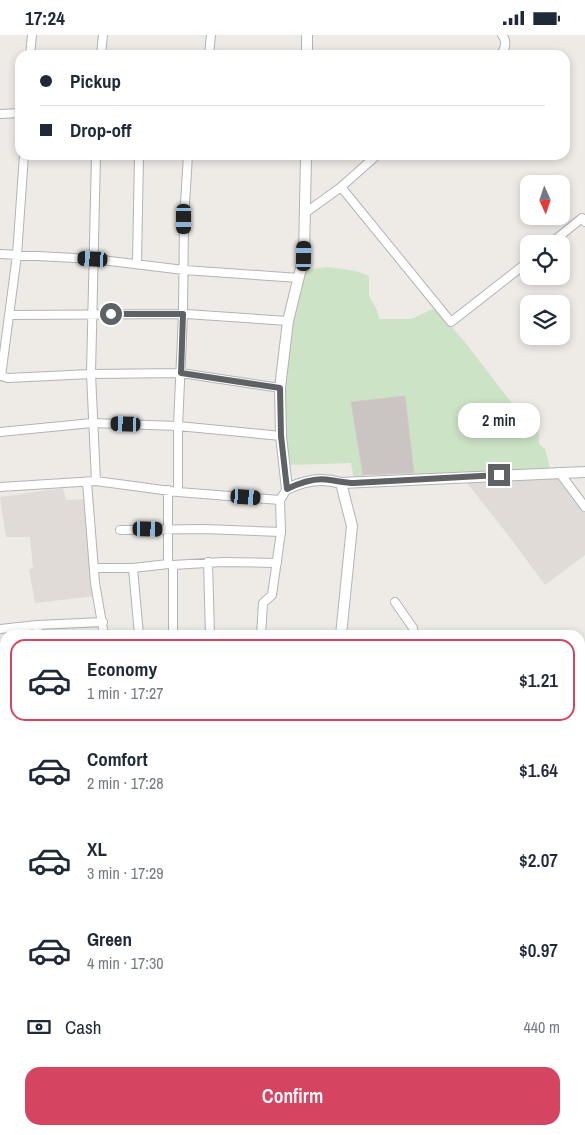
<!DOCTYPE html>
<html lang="en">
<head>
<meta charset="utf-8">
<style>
	body { margin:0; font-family:"Archivo Narrow",sans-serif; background:#f6f6f7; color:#1f2937; height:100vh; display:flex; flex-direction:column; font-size:19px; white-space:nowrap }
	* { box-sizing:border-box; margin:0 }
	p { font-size:16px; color:#747a83 }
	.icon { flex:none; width:28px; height:28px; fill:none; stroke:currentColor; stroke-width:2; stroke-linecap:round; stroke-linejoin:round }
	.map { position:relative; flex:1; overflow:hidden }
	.sheet { position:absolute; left:0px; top:595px; width:585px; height:505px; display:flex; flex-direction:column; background:#fff; border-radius:15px 15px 0 0; box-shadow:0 2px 8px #0003 }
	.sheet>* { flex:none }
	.guide { position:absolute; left:15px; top:15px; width:555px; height:110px; border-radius:15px; box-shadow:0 2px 8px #0003; display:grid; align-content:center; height:110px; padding:0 25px; background:#fff }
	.needle { width:32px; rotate:177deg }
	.fabs { position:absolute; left:520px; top:140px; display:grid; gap:10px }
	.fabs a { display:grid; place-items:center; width:50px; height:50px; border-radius:10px; background:#fff; box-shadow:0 2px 8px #0003; font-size:25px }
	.end { position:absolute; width:22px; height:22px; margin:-11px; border:6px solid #5e6264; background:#fff; box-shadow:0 0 0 2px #fff }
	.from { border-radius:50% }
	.bubble { position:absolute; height:35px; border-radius:15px; background:#fff; box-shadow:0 2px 8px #0003; font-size:16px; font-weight:600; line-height:35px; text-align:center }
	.car { position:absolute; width:15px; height:30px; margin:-15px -8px; border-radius:6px; box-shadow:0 0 4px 1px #0007; background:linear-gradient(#222 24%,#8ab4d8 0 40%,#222 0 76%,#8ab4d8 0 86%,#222 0) }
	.guide b { display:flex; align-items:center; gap:18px; height:48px; font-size:19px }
	.guide b+b { border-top:1px solid #e0e1e3 }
	.guide i { width:12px; height:12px; background:#1f2937 }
	ul { padding:9px 0 0; list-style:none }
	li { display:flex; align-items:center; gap:15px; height:82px; margin:0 10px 8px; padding:0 15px; border:2px solid transparent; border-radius:15px }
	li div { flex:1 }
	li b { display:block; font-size:19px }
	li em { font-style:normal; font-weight:600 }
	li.selected { border-color:#d54561 }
	li>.icon { width:45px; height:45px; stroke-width:1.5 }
	.pay { display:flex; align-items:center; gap:12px; height:55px; padding:0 25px; font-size:19px }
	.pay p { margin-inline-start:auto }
	.cta { display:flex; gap:10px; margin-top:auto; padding:10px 25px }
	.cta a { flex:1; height:58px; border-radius:15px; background:#d54561; color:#fff; font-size:20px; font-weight:600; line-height:58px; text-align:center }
	.status { display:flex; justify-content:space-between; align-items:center; height:35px; padding:0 25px; background:#fff; direction:ltr }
	.status svg { height:14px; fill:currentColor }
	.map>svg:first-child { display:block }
</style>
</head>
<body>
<div class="status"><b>17:24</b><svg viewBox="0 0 49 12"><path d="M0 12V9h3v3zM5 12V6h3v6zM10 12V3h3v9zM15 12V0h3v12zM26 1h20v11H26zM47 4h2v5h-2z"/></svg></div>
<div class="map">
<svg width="585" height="1100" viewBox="0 0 585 1100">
	<rect width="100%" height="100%" fill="#eeeae6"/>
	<path fill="#e1dbd7" d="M557 443 585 477V520L545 550 508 500 467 448Z
		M63 453 66 465 85 464 96 561 35 568 29 534 33 533 30 502H6L0 462Z"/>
	<path fill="#cde3c5" d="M328 232 356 236 369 241V261L377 275 379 284H411L435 273 464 306 521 380C533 387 541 394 539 409L545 414 550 433 414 441 405 361 351 367 364 445H354L351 428 290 430C287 420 283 410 283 400 280 344 290 289 303 235Z
		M491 1095H536L540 1100H484Z"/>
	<path fill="#cac5c2" stroke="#d2cac5" d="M405 361 414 438 363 440 351 367Z"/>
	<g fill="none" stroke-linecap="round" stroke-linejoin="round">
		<defs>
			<path id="minor" d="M30 20 32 0
				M101 20 103 0
				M209 20 211 0
				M500 20C505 14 508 7 502 0
				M0 79 20 78
				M24 120 17 220 1 341 8 343 91 339 181 338 280 353
				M341 152 451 287 529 226
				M305 178 341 152 377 120
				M550 209 582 183 585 187
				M0 219 93 224 184 235 299 243
				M137 229 139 120
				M9 280 186 279 288 286
				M0 397 92 388 178 391 281 401
				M559 437 585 472
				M96 446 91 339 96 120
				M87 447 95 548 104 600
				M0 452 96 446 178 457 280 465
				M168 455V529
				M178 457V391L183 279 184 184 188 120
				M120 495 204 494 281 497
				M208 527 210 600
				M173 530V600
				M95 533H133L168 529 173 530 223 527 277 528
				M133 533 139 600
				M395 567 413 593 414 600
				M37 590 38 600
				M0 594 37 590 103 587
				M261 600 263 568 272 560 281 497 280 465 287 454
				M0 659H5
				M0 716H5
				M0 792H5
				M580 849 582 843H585
				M0 896 2 850 5 851
				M580 951 585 954
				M0 970H5
				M580 1023 585 1011
				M21 1095 25 1100
				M86 1095 90 1100
				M132 1095 136 1100
				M329 1095V1100
				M365 1095V1100
				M399 1095V1100
				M566 1095 569 1100
				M440 1100 447 1095
				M582 1100 585 1098"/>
			<path id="tertiary" d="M307 20V0
				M306 120 304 221 288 286 280 353 281 401 287 454C305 445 322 442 341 448L352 491 341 600
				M341 448 585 437
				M580 748 585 747
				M0 1053H5
				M306 1095 322 1100"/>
		</defs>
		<use href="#minor" stroke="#b1b4b6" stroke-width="10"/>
		<use href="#tertiary" stroke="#b1b4b6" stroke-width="12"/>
		<use href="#minor" stroke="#fff" stroke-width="8"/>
		<use href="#tertiary" stroke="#fff" stroke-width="10"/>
	</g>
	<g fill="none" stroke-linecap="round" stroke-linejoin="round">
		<path stroke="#5e6264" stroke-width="6" d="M111 279H183L181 338 280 353 281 401 287 454C299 448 316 442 330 445 338 446 345 448 354 448L499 440"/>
	</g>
</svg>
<div class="fabs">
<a><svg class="needle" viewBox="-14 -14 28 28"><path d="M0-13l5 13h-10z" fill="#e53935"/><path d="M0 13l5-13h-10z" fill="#747a83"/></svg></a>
<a><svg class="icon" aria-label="locate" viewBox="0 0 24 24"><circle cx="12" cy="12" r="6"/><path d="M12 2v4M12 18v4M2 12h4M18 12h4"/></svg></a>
<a><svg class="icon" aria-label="layers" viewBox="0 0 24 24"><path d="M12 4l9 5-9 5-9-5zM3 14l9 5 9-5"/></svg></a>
</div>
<i class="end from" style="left:111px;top:279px"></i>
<i class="end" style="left:499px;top:440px"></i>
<div class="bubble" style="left:458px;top:368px;width:82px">2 min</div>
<i class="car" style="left:184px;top:184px;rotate:180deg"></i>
<i class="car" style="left:304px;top:221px;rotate:1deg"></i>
<i class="car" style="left:93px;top:224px;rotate:273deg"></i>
<i class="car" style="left:126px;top:389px;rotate:272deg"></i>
<i class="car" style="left:246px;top:462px;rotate:94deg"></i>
<i class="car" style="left:148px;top:494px;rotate:91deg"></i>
<div class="guide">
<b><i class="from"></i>Pickup</b>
<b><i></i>Drop-off</b>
</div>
<section class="sheet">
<ul>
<li class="selected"><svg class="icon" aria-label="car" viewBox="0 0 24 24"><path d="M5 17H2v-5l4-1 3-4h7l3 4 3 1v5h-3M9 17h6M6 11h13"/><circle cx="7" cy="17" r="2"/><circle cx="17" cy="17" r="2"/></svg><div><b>Economy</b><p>1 min · 17:27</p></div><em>$1.21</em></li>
<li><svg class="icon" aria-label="car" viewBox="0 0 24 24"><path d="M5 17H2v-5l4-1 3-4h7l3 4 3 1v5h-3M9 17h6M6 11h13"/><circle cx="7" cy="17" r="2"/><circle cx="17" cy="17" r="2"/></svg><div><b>Comfort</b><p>2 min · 17:28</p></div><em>$1.64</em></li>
<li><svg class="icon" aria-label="car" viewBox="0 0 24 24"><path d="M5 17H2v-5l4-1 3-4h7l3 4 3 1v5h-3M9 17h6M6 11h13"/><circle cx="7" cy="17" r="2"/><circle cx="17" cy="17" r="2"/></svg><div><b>XL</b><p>3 min · 17:29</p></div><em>$2.07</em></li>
<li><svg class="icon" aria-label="car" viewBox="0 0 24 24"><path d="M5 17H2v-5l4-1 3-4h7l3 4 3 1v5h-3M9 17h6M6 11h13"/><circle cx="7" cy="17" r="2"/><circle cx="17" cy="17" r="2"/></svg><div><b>Green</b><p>4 min · 17:30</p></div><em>$0.97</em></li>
</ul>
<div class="pay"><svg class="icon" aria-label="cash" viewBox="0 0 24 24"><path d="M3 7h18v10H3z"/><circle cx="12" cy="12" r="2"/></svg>Cash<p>440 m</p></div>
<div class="cta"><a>Confirm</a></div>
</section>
</div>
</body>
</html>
